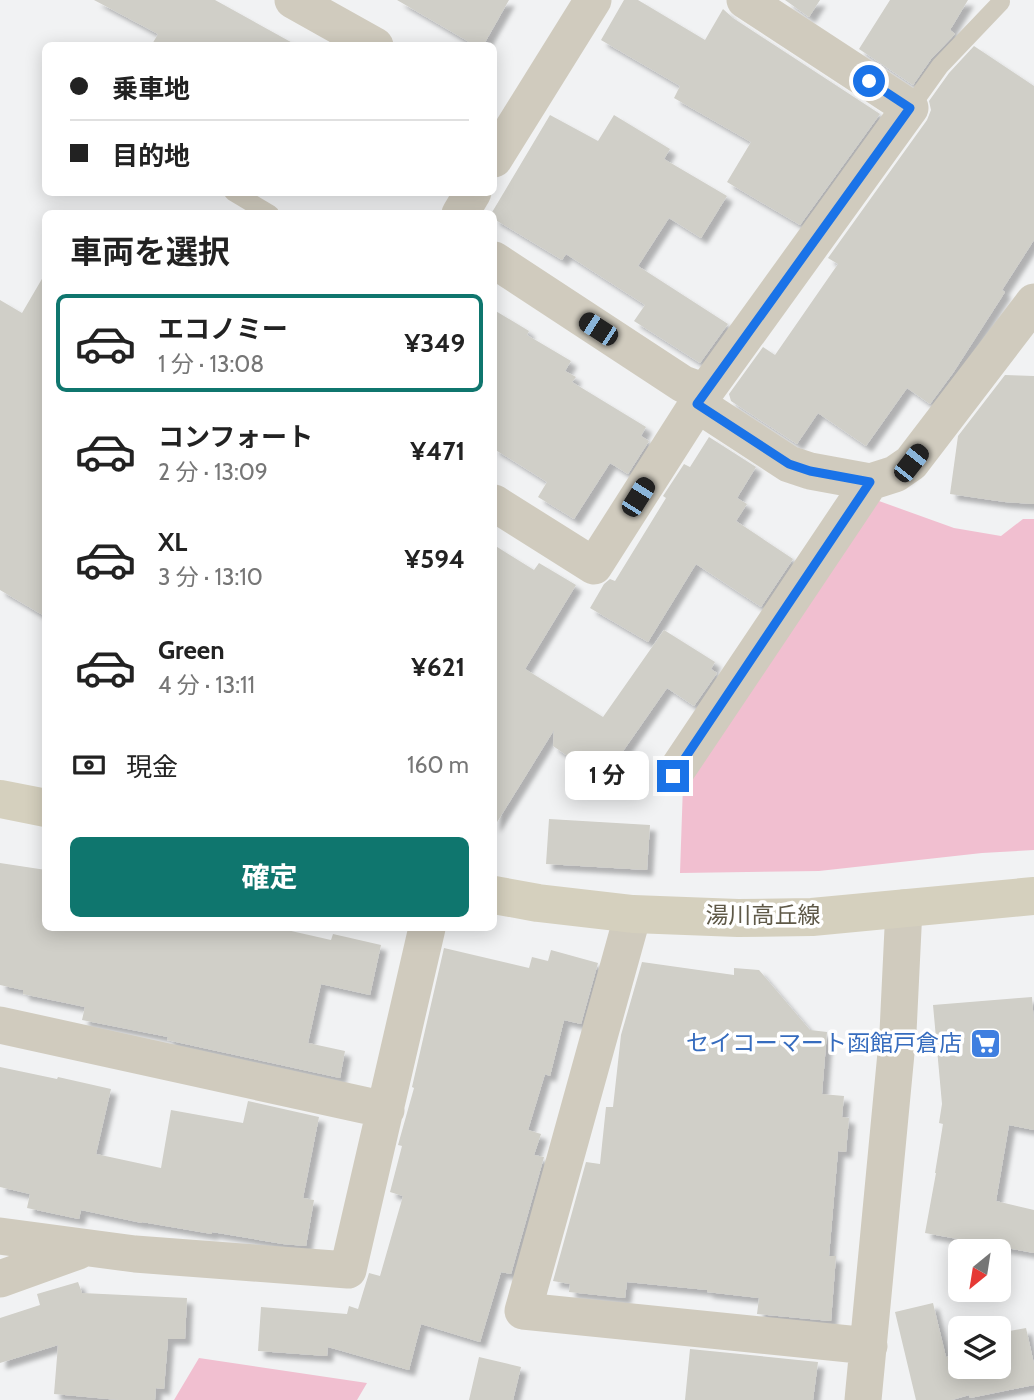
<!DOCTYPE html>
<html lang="ja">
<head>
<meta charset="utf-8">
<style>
	body { margin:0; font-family:Cabin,"Noto Sans JP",sans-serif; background:#f6f6f6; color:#222; height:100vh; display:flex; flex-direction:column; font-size:26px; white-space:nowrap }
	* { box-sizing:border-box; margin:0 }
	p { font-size:23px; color:#767676 }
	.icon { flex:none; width:38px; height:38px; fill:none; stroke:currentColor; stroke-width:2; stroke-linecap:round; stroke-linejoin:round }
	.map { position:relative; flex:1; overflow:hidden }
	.sheet { position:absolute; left:42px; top:210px; width:455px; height:721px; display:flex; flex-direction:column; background:#fff; border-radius:10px; box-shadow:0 4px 18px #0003 }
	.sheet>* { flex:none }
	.banner { position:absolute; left:42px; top:42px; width:455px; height:154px; border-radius:10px; box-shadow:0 4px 18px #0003; display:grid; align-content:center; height:154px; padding:0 28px; background:#fff }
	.needle { width:46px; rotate:210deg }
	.tools { position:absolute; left:948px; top:1239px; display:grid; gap:14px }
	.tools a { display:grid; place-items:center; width:63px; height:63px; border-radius:10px; background:#fff; box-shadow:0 4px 18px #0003; font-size:35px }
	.end { position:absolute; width:32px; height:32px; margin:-16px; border:9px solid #1a73e8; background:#fff; box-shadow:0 0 0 4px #fff }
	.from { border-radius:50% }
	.bubble { position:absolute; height:49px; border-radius:10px; background:#fff; box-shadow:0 4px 18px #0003; font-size:23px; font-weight:700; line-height:49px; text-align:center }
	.car { position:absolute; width:21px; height:42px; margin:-21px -10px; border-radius:9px; box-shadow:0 0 5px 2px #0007; background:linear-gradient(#222 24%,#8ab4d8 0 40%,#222 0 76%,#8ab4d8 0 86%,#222 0) }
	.banner b { display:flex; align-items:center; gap:24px; height:66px; font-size:26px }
	.banner b+b { border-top:2px solid #e0e0e0 }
	.banner i { width:18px; height:18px; background:#222 }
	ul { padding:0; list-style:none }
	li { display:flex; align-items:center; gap:21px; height:98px; margin:0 14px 10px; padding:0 14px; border:4px solid transparent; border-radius:10px }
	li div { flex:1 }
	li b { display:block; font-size:26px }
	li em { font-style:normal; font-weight:700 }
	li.selected { border-color:#0f766e }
	li>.icon { width:63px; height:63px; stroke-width:1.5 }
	h2 { padding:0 28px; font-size:32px; line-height:84px }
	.pay { display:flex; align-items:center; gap:18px; height:77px; padding:0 28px; font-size:26px }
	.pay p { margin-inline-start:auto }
	.action { display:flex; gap:14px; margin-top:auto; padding:14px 28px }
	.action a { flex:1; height:80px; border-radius:10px; background:#0f766e; color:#fff; font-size:28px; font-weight:700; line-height:80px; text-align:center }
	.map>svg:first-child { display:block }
</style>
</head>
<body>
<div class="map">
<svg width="1034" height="1400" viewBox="0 0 1034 1400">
	<defs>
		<filter id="shadow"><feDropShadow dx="6" dy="6" stdDeviation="2" flood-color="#0004"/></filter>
	</defs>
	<rect width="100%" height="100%" fill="#f1f2f3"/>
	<path fill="#f1bfd0" d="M879 501 954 528 1001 536 1023 519H1034V850L982 853 819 871 680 873 683 785Z
		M199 1358 367 1383 357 1400H174Z"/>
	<path fill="#d0cfc8" filter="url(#shadow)" d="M94 0H215L298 46H151L158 34Z
		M397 0H509L483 46H476Z
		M624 0H638L705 40 723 9 733 18 880 114 800 225 727 182 751 142 674 98 680 86 601 40Z
		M785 0H820L809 17Z
		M890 0H968L950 30 955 34 931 59 913 85 859 49Z
		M974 46 1034 86V240L1002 290 1005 292 953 373 930 404 907 388 866 446 818 413 797 444 731 401 729 394 763 347 775 355 838 264 828 258 927 120 931 110 929 101 949 73Z
		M550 115 598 141 614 115 670 149 664 159 727 196 701 238 669 218 638 266 728 324 700 363 634 321 645 305 566 254 562 260 494 219V214H491Z
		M46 272V617L0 590V300L22 313Z
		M494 310 529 331 527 335 571 361 565 371 576 377 572 382 646 427 641 436 649 441 628 474 610 463 574 519 538 497 547 482 494 449Z
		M1005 375 1034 376V504L1005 502 950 494 958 436Z
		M709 437 756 467 737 498 747 504 736 521 793 559 761 607 696 564 648 642 590 608 604 584 610 579 615 581 666 498 663 496 684 464 690 467Z
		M494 545 534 570 539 563 576 585 525 669 603 717 664 630 715 662 711 669 717 673 694 706 667 688 603 780 553 746 554 730 494 827Z
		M549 819 650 825 647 870 546 864Z
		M0 863 46 870V928H278L331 940 333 934 381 945 370 995 321 984 308 1043 345 1051 340 1078 167 1040 168 1037 82 1020 85 1007 23 994V990L0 985Z
		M444 948 529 968 532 957 548 961 551 950 598 963 581 1024 564 1020 550 1076 545 1074 528 1130 541 1134 534 1155 544 1157 511 1274 501 1272 480 1342 421 1324 409 1370 328 1347 327 1356 258 1351 261 1307 347 1314 349 1306 358 1309 369 1273 380 1276 403 1196 390 1192 402 1146 398 1145 414 1088 412 1087Z
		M642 962 734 975V968L759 970 810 1030 827 1032 822 1094 844 1096 842 1117 849 1118 846 1152 838 1151 829 1256H836L831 1321 757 1314 759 1298 707 1292V1290L627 1282 625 1298 569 1292 570 1284 553 1281 586 1162 600 1164 606 1107H613L621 1035Z
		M1032 997 1034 1023V1130L1009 1125 996 1201 1034 1210V1253L925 1233 936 1173H935L943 1124 939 1123 942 1104 933 1005Z
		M0 1067 57 1079 58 1077 111 1089 96 1154 161 1168 171 1110 243 1123 248 1101 319 1117 303 1198 314 1200 306 1246 283 1244 212 1232V1234L142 1222V1223L81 1210 79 1219 27 1208 30 1194 0 1187Z
		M78 1282 82 1293 187 1298 185 1339H168L164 1389 156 1388 155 1400H119L54 1394 58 1345 0 1363V1318L40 1305 37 1294Z
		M933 1303 946 1357 961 1354V1367H999V1333L1026 1328 1034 1364V1385L970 1398 969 1395 952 1400H916L895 1312Z
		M690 1349 818 1362 813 1400H685Z
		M479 1357 521 1367 513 1400H469Z"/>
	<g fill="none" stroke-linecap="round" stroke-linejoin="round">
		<path stroke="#d0cbbe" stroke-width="18" d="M910 108 940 66 1001 2
			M233 192 270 214"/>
		<path stroke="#d0cbbe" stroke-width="37" d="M293 0 375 46
			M494 159 593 0
			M460 214 473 192
			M494 260 683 384 705 392
			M697 404 789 464 810 471 870 482 895 474 911 463 1034 302
			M494 503 594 566 705 392 910 108 745 0
			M673 776 870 482
			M633 914 523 1311 869 1346
			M0 1025 386 1110
			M0 1236 135 1254 348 1270 427 928
			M0 1279 78 1251
			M863 1400 898 1032 904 908"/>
		<path stroke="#d5d0be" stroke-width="38" d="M0 799 46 808
			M494 895 538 903 633 914 738 918 812 917 1034 896"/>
	</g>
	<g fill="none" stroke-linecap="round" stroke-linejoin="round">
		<path stroke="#1a73e8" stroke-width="9" d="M673 776 870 482 810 471 789 464 697 404 910 108 869 81"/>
	</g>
	<defs>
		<symbol id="supermarket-square" viewBox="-11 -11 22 22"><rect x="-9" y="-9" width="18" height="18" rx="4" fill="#3f7fe0" stroke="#fff"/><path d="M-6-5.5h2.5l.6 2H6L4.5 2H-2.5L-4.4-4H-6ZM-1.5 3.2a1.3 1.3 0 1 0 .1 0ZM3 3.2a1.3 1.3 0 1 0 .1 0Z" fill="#fff"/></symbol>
	</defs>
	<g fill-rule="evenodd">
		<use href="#supermarket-square" x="968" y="1026" width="35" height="35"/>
	</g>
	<g text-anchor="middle" stroke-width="7" stroke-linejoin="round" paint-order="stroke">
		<g font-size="23" fill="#5f5948" stroke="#fff">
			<text x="763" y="923">湯川高丘線</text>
		</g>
		<g font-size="23" fill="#366cbe" stroke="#fff" text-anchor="end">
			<text x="962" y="1051">セイコーマート函館戸倉店</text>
		</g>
	</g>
</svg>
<div class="tools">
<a><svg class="needle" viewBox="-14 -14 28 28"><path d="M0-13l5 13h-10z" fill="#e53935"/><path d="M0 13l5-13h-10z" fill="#767676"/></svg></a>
<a><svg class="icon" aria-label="layers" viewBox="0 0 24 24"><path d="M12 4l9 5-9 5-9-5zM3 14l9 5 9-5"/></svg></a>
</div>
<i class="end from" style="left:869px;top:81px"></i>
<i class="end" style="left:673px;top:776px"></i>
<div class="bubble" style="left:565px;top:751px;width:84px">1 分</div>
<i class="car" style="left:598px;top:329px;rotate:303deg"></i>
<i class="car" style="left:911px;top:463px;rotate:38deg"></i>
<i class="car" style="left:638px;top:497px;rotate:32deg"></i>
<div class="banner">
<b><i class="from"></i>乗車地</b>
<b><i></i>目的地</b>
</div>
<section class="sheet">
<h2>車両を選択</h2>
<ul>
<li class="selected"><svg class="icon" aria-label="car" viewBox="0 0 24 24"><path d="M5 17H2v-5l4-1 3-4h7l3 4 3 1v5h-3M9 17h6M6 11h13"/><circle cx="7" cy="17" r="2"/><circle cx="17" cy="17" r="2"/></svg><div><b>エコノミー</b><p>1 分 · 13:08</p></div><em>¥349</em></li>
<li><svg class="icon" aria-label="car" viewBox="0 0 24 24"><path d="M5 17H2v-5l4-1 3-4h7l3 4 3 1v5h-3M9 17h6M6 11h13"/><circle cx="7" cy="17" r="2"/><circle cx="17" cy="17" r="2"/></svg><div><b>コンフォート</b><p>2 分 · 13:09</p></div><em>¥471</em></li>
<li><svg class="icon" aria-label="car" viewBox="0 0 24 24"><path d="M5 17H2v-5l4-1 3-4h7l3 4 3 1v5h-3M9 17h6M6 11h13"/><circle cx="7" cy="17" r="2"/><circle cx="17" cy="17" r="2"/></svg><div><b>XL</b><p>3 分 · 13:10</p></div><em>¥594</em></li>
<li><svg class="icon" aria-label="car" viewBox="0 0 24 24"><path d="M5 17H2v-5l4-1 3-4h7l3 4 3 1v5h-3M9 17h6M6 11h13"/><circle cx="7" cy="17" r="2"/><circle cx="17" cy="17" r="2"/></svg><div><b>Green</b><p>4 分 · 13:11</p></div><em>¥621</em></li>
</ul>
<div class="pay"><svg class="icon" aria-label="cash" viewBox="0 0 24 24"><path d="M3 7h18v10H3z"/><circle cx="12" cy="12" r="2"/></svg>現金<p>160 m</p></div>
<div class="action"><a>確定</a></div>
</section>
</div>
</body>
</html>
